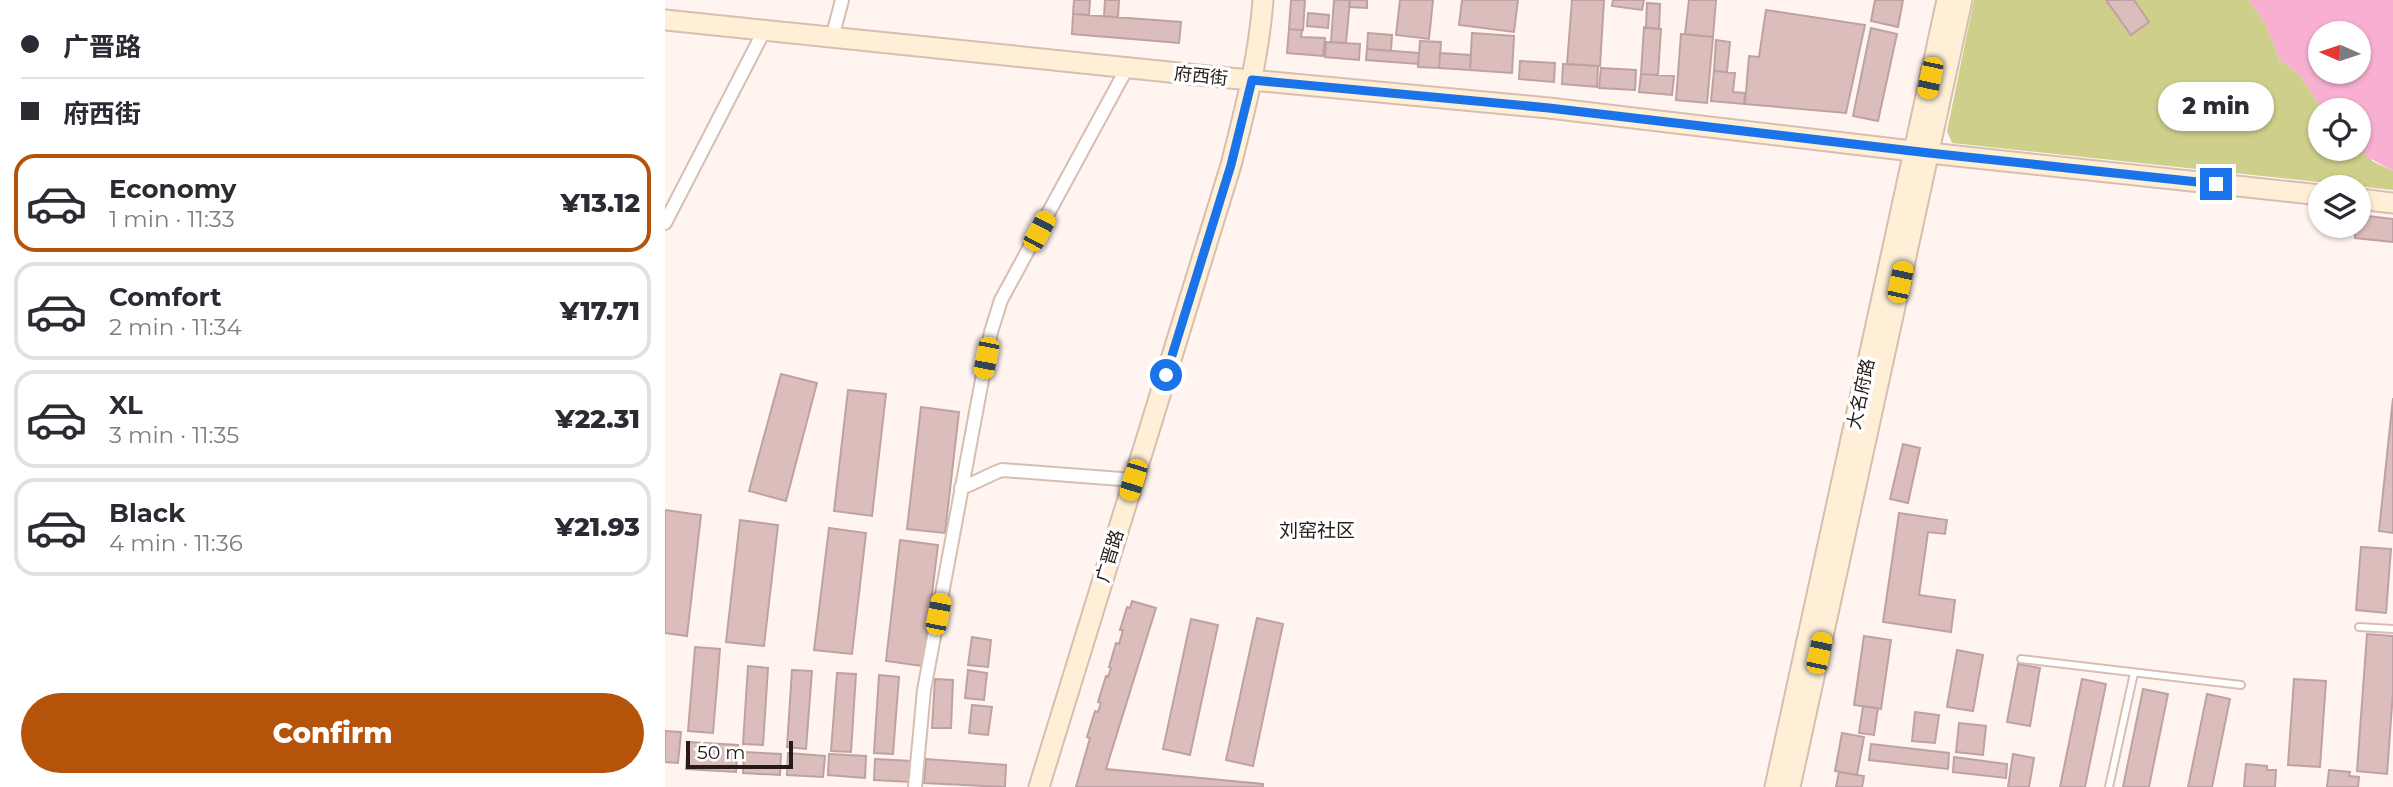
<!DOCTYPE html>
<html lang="en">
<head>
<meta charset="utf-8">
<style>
	body { margin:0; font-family:Montserrat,"Noto Sans SC",sans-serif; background:#f7f7f7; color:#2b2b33; height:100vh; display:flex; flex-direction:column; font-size:26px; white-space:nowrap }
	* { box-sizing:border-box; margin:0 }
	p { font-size:23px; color:#7c7c81 }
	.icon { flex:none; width:38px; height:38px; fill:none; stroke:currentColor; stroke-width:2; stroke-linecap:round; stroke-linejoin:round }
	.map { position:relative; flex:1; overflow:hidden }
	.sheet { display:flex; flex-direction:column; background:#fff; width:665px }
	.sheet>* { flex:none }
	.hud { display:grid; align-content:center; height:154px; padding:0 21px; background:#fff }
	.needle { width:46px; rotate:273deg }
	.buttons { position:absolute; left:1643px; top:21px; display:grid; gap:14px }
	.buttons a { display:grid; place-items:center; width:63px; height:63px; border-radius:50%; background:#fff; box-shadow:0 2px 5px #0004; font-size:35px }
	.scale { position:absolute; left:21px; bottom:18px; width:107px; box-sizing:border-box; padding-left:7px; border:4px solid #251c18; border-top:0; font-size:19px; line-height:24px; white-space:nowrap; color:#251c18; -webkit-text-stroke:5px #fff; paint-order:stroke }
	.end { position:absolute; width:32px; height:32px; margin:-16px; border:9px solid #1a73e8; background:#fff; box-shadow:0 0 0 4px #fff }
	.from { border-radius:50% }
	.bubble { position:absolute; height:49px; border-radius:24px; background:#fff; box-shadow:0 2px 5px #0004; font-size:23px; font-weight:800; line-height:49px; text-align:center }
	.car { position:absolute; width:21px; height:42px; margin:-21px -10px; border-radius:9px; box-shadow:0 0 5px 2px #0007; background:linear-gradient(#f5c518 24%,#345 0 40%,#f5c518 0 76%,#345 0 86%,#f5c518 0) }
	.hud b { display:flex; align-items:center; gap:24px; height:66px; font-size:26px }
	.hud b+b { border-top:2px solid #e1e1e2 }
	.hud i { width:18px; height:18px; background:#2b2b33 }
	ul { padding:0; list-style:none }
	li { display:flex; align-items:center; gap:21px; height:98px; margin:0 14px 10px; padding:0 7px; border:4px solid #e1e1e2; border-radius:21px }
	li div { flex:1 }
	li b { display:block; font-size:26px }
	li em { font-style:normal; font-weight:800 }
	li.on { border-color:#b45309 }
	li>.icon { width:63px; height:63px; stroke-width:1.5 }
	.cta { display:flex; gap:14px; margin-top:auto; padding:14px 21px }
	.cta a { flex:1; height:80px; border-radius:42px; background:#b45309; color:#fff; font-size:28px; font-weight:800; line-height:80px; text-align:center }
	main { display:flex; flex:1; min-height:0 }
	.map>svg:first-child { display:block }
</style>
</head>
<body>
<main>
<section class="sheet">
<div class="hud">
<b><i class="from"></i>广晋路</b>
<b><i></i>府西街</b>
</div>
<ul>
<li class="on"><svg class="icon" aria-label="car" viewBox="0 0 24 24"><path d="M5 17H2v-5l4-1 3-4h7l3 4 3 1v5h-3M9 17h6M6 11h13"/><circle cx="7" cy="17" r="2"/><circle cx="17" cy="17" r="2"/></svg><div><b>Economy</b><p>1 min · 11:33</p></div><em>¥13.12</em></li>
<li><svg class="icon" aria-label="car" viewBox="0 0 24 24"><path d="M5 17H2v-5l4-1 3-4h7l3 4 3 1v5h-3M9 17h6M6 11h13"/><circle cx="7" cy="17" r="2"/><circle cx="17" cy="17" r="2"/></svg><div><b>Comfort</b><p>2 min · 11:34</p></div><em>¥17.71</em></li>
<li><svg class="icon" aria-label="car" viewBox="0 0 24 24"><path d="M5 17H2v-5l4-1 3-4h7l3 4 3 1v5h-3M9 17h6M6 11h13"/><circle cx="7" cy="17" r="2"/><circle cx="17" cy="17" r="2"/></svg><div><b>XL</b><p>3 min · 11:35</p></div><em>¥22.31</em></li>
<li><svg class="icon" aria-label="car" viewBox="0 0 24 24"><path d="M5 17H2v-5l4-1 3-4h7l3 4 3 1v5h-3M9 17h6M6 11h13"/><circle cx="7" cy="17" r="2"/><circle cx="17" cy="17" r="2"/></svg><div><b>Black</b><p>4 min · 11:36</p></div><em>¥21.93</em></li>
</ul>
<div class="cta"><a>Confirm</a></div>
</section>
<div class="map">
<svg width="1728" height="787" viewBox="0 0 1728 787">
	<rect width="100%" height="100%" fill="#fff4ef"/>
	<path fill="#cdcf8b" d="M1309 0H1584L1600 23 1615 60 1634 74 1658 110H1656V149H1694V142L1700 143 1707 161 1728 171V190L1287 143 1282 131Z"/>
	<path fill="#f8afd1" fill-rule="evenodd" d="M1584 0H1728V171L1699 155 1700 144 1694 142V110H1658L1634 74 1615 60 1600 23ZM1656 33H1694V72H1656Z"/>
	<path fill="#dbbdbc" stroke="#bea2a1" stroke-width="2" d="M409 0H425L424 15 408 14Z
		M440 0H454L453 17 439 16Z
		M626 0H640L638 30 624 29Z
		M669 0H685L681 43 666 42Z
		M685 0H702V8L684 7Z
		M735 0H768L764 39 731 35Z
		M797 0H853L849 32 794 25Z
		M907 0H939L935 66 902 64Z
		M948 0H979L977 10 947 6Z
		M1024 0H1051L1048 37 1020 34Z
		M1210 0H1238L1233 27 1206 21Z
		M1441 0H1469L1484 22 1466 35Z
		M982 3 995 4 994 29 981 28Z
		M1101 10 1200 25 1181 113 1080 104 1084 56 1094 57Z
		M643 13 664 15 663 28 642 26Z
		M408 14 516 22 514 43 407 34Z
		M979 27 996 29 993 75 976 74Z
		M1206 28 1232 34 1213 121 1188 116Z
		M624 29 637 30 636 37 660 38 658 56 622 53Z
		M703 33 727 35 726 51 702 49Z
		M807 33 849 36 847 73 805 70Z
		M1016 34 1048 37 1042 103 1011 100Z
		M1051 40 1065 42 1062 72 1049 71Z
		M755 41 776 42 774 68 753 67Z
		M661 42 695 44 694 60 660 57Z
		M702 49 754 53 753 64 701 60Z
		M775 53 806 55 805 70 774 68Z
		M855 61 890 63 889 82 854 79Z
		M898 64 933 66 932 87 897 84Z
		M936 68 971 70 970 90 934 88Z
		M1049 71 1070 73 1068 92 1080 93 1079 104 1046 101Z
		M976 74 1009 76 1007 95 974 92Z
		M1694 215 1728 219V242L1690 238 1691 226H1694Z
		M116 374 152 383 121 501 84 491Z
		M183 390 221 394 207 516 169 511Z
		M1728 398V533L1714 531Z
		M256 407 294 412 280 533 242 529Z
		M1238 444 1255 448 1243 503 1225 499Z
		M0 510 36 515 22 636 0 633Z
		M1234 513 1282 520 1280 534 1263 532 1254 595 1290 600 1286 632 1218 622Z
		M75 520 113 525 99 646 61 642Z
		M164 528 201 533 187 654 149 650Z
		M235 540 273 545 258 666 221 661Z
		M1696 547 1726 549 1721 613 1691 610Z
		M467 601 491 608 441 769 598 784V787H411L425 738 422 737 430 711 433 712 436 703 433 702 441 676 443 677 446 668 444 667 451 643 454 644 458 630H455L462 607 465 608Z
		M592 618 618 624 588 766 561 760Z
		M526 619 553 625 525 755 498 749Z
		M1702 634 1728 636V692L1722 774 1692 771Z
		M1199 636 1226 640 1216 709 1189 705Z
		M307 637 326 640 323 667 303 665Z
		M30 647 55 649 48 733 23 731Z
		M1292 650 1318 655 1308 711 1282 707Z
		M1353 664 1375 668 1365 726 1342 722Z
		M83 666 103 668 98 745 78 744Z
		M127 670 147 671 141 749 122 747Z
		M303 670 322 673 319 700 300 698Z
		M172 673 191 674 186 752 166 751Z
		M214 675 234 677 228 754 209 753Z
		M270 679 288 680 286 728H267Z
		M1417 679 1441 684 1420 787H1395Z
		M1629 679 1661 681 1655 767 1623 765Z
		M1478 689 1503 694 1484 787H1458Z
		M1542 694 1565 699 1547 787H1523Z
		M307 705 327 707 323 735 304 733Z
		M1198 706 1213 708 1209 735 1194 733Z
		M1250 712 1274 715 1270 743 1247 741Z
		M1294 723 1321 726 1318 755 1291 752Z
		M0 731 16 732 13 763 0 762Z
		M1177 733 1199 737 1192 775 1170 771Z
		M23 742 73 745 71 772 21 769Z
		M1206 744 1284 753 1283 769 1204 760Z
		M79 752 116 754 115 775 78 773Z
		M123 753 160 756 158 777 122 775Z
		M164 754 201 756 200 778 163 775Z
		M1348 754 1369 758 1364 787H1343Z
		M1289 757 1342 764 1341 778 1288 772Z
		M210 759 247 761 246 782 209 780Z
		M261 759 341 765 340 787 259 783Z
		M1581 764 1602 766V770H1611L1610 787H1579Z
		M1664 770 1685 772 1684 776 1694 777 1693 787H1662Z
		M1174 772 1199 776 1197 787H1171Z"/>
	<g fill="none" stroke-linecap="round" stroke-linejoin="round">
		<defs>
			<path id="lane" d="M1694 627 1728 629
				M1356 659 1576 685
				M1444 787 1469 673"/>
			<path id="street" d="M167 38 177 0
				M0 223 99 31
				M296 488C311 483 323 475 337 470L469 480
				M250 787 259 690 326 332 336 300 462 68"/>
			<path id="secondary" d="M0 20 543 76 884 108 1264 153 1656 195
				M1694 199 1728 203
				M374 787 566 165C580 110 594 56 598 0
				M1110 787 1282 0
				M1125 787 1297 0"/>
		</defs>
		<use href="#lane" stroke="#d7beb1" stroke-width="10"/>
		<use href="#street" stroke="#d7beb1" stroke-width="16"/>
		<use href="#secondary" stroke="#d7beb1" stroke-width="23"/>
		<use href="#lane" stroke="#fff" stroke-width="6"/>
		<use href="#street" stroke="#fff" stroke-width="12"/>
		<use href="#secondary" stroke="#feefd6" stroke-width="19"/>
	</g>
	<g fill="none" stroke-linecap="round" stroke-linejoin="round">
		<path stroke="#1a73e8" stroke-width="9" d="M501 375 566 165 587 80 884 108 1264 153 1551 184"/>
	</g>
	<g text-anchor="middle" stroke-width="7" stroke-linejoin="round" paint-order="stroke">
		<g font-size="18" fill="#251c18" stroke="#fff">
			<text transform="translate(536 76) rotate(6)" y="6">府西街</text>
			<text transform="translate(1196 394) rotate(-78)" y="6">大名府路</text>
			<text transform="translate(445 556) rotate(-73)" y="6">广晋路</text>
		</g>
		<g font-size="19" fill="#251c18" stroke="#fff">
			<text x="652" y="537">刘窑社区</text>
		</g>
	</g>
</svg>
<div class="buttons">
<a><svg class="needle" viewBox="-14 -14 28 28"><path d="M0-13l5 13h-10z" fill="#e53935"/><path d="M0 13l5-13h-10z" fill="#7c7c81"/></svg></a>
<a><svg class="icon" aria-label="locate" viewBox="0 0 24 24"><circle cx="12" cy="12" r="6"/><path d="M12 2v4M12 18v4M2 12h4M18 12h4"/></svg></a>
<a><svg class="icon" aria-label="layers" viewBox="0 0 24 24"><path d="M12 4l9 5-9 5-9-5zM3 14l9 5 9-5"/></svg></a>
</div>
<div class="scale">50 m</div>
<i class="end from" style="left:501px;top:375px"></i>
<i class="end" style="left:1551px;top:184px"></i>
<div class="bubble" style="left:1493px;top:82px;width:116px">2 min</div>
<i class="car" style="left:1265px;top:78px;rotate:192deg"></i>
<i class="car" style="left:374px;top:231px;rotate:28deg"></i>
<i class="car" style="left:1235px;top:282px;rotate:12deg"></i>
<i class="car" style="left:321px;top:358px;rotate:191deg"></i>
<i class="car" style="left:468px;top:480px;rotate:197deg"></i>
<i class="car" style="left:273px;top:614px;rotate:11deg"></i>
<i class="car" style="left:1154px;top:653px;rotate:12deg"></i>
</div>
</main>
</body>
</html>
